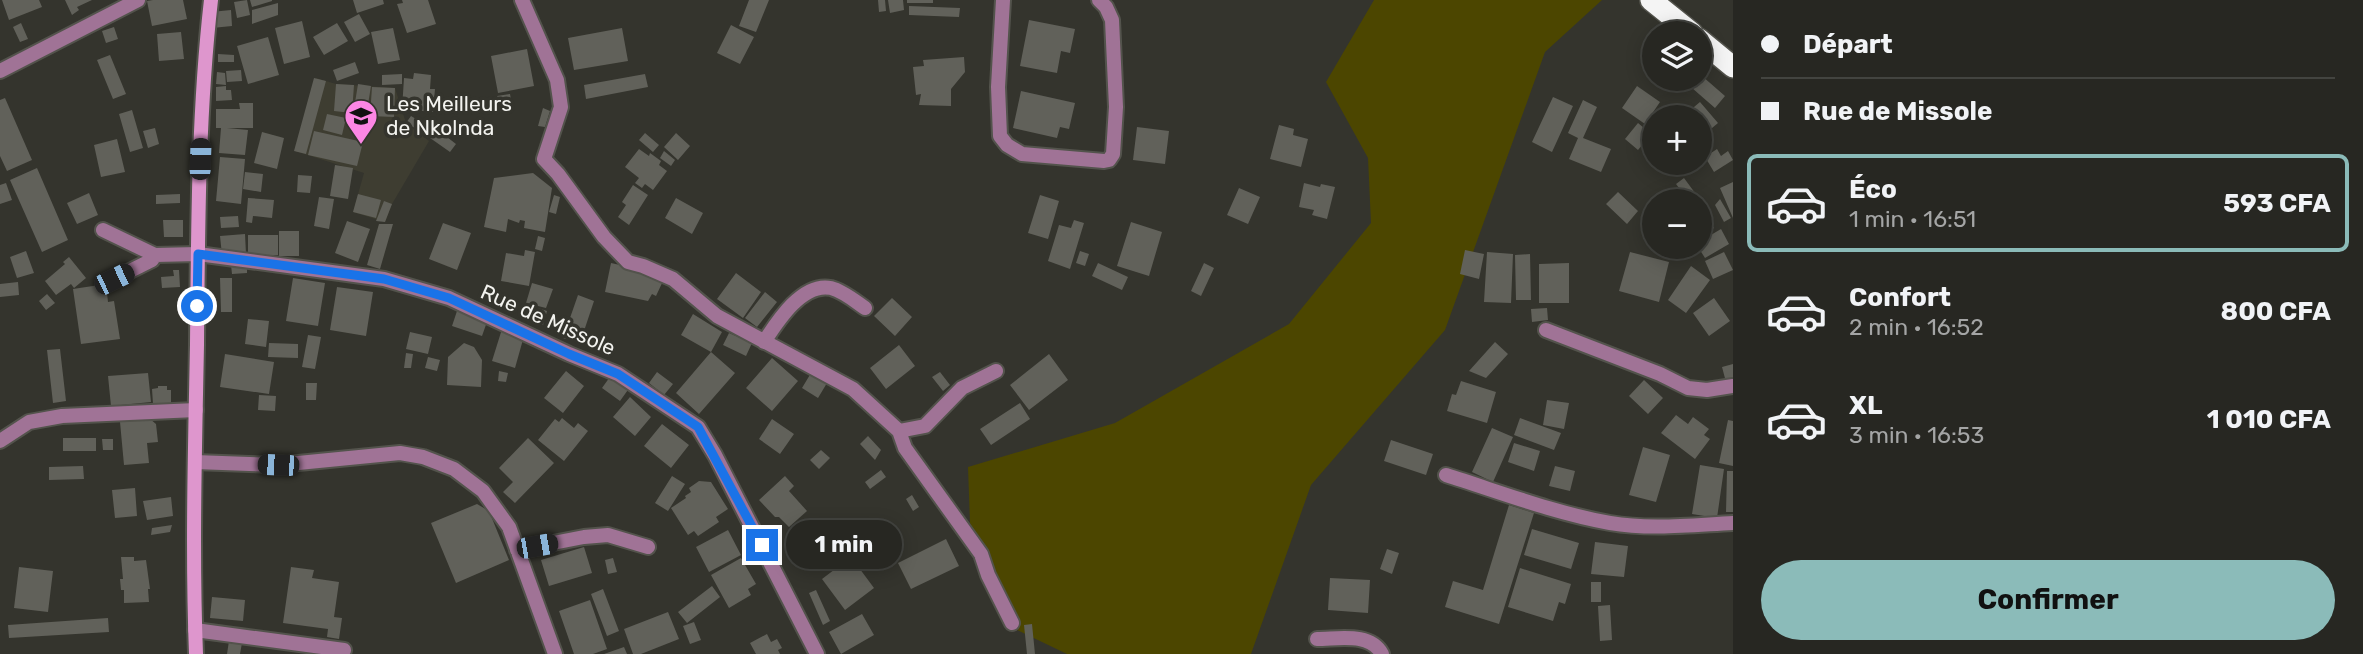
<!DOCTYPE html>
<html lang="fr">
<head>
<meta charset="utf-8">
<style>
	body { margin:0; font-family:Rubik,sans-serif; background:#2f2f2a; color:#f1f3f6; height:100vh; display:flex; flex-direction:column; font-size:26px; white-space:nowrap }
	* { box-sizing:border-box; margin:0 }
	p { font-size:23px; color:#a4a5a5 }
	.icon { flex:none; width:38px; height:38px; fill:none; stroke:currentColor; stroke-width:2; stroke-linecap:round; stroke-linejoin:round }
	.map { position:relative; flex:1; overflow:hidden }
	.details { display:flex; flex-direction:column; background:#272722; width:630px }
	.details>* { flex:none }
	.guide { display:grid; align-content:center; height:154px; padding:0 28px; background:#272722 }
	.controls { position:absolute; left:1642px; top:21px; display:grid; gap:14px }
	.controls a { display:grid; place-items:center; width:70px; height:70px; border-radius:50%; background:#272722; box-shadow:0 4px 18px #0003,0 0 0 2px #434440; font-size:35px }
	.end { position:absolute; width:32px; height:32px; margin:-16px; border:9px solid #1a73e8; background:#fff; box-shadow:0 0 0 4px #fff }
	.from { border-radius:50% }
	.bubble { position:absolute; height:49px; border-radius:24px; background:#272722; box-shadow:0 4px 18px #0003,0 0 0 2px #434440; font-size:23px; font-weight:700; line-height:49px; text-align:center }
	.car { position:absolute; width:21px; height:42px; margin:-21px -10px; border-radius:9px; box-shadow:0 0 5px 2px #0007; background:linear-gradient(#222 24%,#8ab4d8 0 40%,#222 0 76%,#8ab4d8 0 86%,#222 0) }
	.guide b { display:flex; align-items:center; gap:24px; height:66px; font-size:26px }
	.guide b+b { border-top:2px solid #434440 }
	.guide i { width:18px; height:18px; background:#f1f3f6 }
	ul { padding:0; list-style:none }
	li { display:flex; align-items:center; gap:21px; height:98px; margin:0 14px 10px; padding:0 14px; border:4px solid transparent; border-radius:10px }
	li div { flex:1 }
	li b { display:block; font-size:26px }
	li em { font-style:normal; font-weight:700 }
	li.on { border-color:#8bbbb9 }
	li>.icon { width:63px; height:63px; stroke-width:1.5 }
	.cta { display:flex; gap:14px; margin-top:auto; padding:14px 28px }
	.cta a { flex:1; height:80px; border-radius:42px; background:#8bbbb9; color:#111; font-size:28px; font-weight:700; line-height:80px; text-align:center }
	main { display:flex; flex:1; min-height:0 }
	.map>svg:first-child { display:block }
</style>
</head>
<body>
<main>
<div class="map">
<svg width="1733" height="654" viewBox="0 0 1733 654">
	<rect width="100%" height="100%" fill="#34342d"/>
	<path fill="#3e3d31" d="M316 78 336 84 395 88 406 123 429 141 392 204 385 222 353 212 364 173 295 151Z"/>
	<path fill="#4c4600" d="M1374 0H1602L1545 52 1445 330 1311 485 1251 654H1067L1011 627 970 523 968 467 1115 423 1289 324 1371 223 1368 158 1326 82Z"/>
	<path fill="#61615a" d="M2 0H39L42 7 9 20Z
		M65 0H92L77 7 79 10 72 15Z
		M153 0H183L187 19 152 26 147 1Z
		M247 0 250 15 237 18 234 2Z
		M250 0H272V1L252 7Z
		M353 0H383L384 4 357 13Z
		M402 0H428L436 24 407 33 397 4 403 3Z
		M749 0H769L756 32 739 26Z
		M878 0H885L886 11 879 12Z
		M888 0H903L904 10 890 13Z
		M907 0H933V3H907Z
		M278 3V15L252 24V10Z
		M909 6 960 8 959 17 909 15Z
		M231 10 232 26 212 28 211 12Z
		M359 14 370 34 355 42 344 22Z
		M1029 20 1075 29 1070 53 1061 51 1057 73 1020 66Z
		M302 21 310 57 284 64 275 28Z
		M21 23 28 39 20 42 13 27Z
		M337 23 348 41 324 55 313 37Z
		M731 25 754 37 740 64 717 53Z
		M114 27 118 39 106 43 102 31Z
		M393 28 400 60 378 64 371 32Z
		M622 28 628 61 574 70 568 38Z
		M181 32 184 59 159 61 157 34Z
		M268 37 279 75 248 84 237 46Z
		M527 49 534 86 498 93 491 56Z
		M218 54 234 55V62H218Z
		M110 55 126 94 113 99 97 60Z
		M964 57 965 72 951 89V106L919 105 921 94 916 95 913 67 924 66 923 60Z
		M355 62 359 73 337 81 333 70Z
		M241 70 242 81 227 82 226 71Z
		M217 72 225 73 226 85 216 84Z
		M414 73 431 75 430 89H435L433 112 402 109 404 78 413 79Z
		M402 74V84L382 85V75Z
		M645 74 648 87 586 99 584 85Z
		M1702 76 1725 96 1715 108 1692 88Z
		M314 78 326 81 306 154 294 151Z
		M336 84 354 85 352 113 334 111Z
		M358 84 371 86 366 117 353 115Z
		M226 86V90H231L232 100 216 101V87Z
		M1637 86 1660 102 1645 124 1622 108Z
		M372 87 395 88 394 117 370 116Z
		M1021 91 1075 103 1069 129 1060 127 1057 138 1013 128Z
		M510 94 513 110 500 112 497 96Z
		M1553 97 1573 106 1552 152 1532 142Z
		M5 98 32 160 7 171 0 156V100Z
		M1583 100 1597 107 1583 138 1611 149 1601 172 1569 159 1578 138 1568 133Z
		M1700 102 1718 123 1699 139V117H1682Z
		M239 103H253V128H227L248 130 245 155 219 153 221 128H216V109H240Z
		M543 108 550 111 545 127 538 126Z
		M132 110 143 148 130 152 119 114Z
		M327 114 346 118 342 135 323 130Z
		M411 116 426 125 422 132 406 123Z
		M1638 123 1651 134 1638 150 1625 139Z
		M430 124 456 144 450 152 423 133Z
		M1279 125 1294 129 1293 135 1308 139 1301 167 1270 159Z
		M1137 127 1169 131 1165 164 1133 160Z
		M155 128 159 144 148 148 143 131Z
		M314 131 363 142 357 166 308 155Z
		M262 132 284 138 277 169 254 163Z
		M645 133 659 145 653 152 639 140Z
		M676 133 690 146 678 160 664 147Z
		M117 139 125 172 101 177 94 145Z
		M639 149 649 156 650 153 661 161 659 165 667 171 653 190 645 184 642 188 635 183 639 178 625 167Z
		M1717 149 1721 156 1728 151 1733 160 1714 172 1705 157Z
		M664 151 675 160 671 166 660 158Z
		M220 157 245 159 241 204 216 201Z
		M335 165 353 168 348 199 330 196Z
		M37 168 68 240 42 252 10 180Z
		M245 172 263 174 261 192 243 189Z
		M533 173 552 188 545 232 524 228 525 221 520 220 519 223 508 219 506 232 484 227 494 178Z
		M298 175 312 176 310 193 297 192Z
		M1684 178 1698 197 1693 201H1689L1676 184Z
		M1733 182V218L1720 188Z
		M6 183 12 200 0 204V185Z
		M1304 183 1320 187 1321 184 1335 187 1327 219 1312 215 1314 210 1299 207Z
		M633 185 648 195 629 225 618 217 626 205 622 202Z
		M1239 188 1260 197 1248 224 1227 215Z
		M1618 192 1638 211 1627 224 1606 204Z
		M89 193 98 215 77 224 67 203Z
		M180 194V203L156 204V195Z
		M358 194 381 200 376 218 353 212Z
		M554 195 560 197 556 214 549 212Z
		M1040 195 1059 201 1048 239 1028 233Z
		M319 197 334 199 329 229 314 226Z
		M248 198 274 200 272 218 253 216 252 223 246 222Z
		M676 198 703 213 692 234 665 218Z
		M1720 199 1731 218 1724 222 1715 205Z
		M384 201 392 204 385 222 376 221Z
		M1699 205 1714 228 1702 236 1699 231Z
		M238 216 239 227 221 228 220 217Z
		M163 220H183V237H164Z
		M1074 220 1084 223 1070 269 1048 261 1059 225 1071 228Z
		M347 221 370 229 358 262 335 253Z
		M1131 222 1162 232 1149 276 1117 266Z
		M443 223 471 233 457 270 429 259Z
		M379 224H393L380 269 367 265Z
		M1721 229 1729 244 1705 258 1698 247 1699 242Z
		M279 231H299V256H279Z
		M245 234 246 254 222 255 220 236Z
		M248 235H278V255H248Z
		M538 236 545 238 542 251 535 249Z
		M525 250 535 252 529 286 501 281 506 253 524 256Z
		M1465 250 1484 254 1479 279 1460 274Z
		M26 251 34 273 17 278 10 257Z
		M1080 251 1089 254 1085 266 1076 263Z
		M1487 252 1513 254 1511 303 1484 302Z
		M1630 252 1669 262 1659 302 1619 291Z
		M1724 252 1733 270 1713 279 1705 261Z
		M1530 254 1531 300H1516L1515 255Z
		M69 257 86 278 74 288 71 284 56 295 45 281 65 264 63 262Z
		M611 263 638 269 663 281 656 296 652 294 648 301 605 292Z
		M1098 263 1128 277 1122 290 1092 276Z
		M1204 263 1214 268 1201 296 1191 291Z
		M1569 263V303H1539V264Z
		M247 264V273L232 274 231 265Z
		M1691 266 1710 280 1686 313 1668 300Z
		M173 270H179L180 287 162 288 161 277 174 276Z
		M736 273 761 292 743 318 717 299Z
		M220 278H232V312H221Z
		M293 278 325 283 318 326 286 321Z
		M18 282 19 295 0 297V284Z
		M532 283 553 289 546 308 526 303Z
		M106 284 108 302 114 301 120 339 81 344 73 289Z
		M337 287 373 292 366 336 330 330Z
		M765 292 777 302 757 327 745 318Z
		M47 294 55 303 46 310 39 301Z
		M578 295 594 301 580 343 563 338Z
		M892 298 912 317 895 336 874 316Z
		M1714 298 1730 321 1709 336 1693 313Z
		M458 308 488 319 482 336 452 326Z
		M538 308 547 311 543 325 534 322Z
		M1547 308 1548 320 1532 322 1531 309Z
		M693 314 722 332 711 352 681 335Z
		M248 319 269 321 266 347 245 344Z
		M502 329 524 336 515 368 492 361Z
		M410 332 432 337 428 354 406 349Z
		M729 333 752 343 746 356 723 345Z
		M308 335 321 337 315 369 302 367Z
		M1495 342 1508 354 1486 378 1469 371Z
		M269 343 298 344V358L268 357Z
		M464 343 474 347 482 360 481 387 447 385 448 357Z
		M899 345 915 366 886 389 870 368Z
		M60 349 66 401 53 403 47 350Z
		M711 352 735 373 699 414 676 393Z
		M406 353 413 354 411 368H404Z
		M225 354 274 362 269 394 220 387Z
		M1049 354 1068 380 1029 410 1010 385Z
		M428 357 440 360 437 371 425 368Z
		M772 358 798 381 772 411 746 388Z
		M1733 364V380L1726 382 1722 367Z
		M499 371 508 373 506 382 498 381Z
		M566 371 584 386 563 413 544 398Z
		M657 372 673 384 664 395 649 383Z
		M940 372 950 385 943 391 932 377Z
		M148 373 151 402 111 406 108 376Z
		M811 373 827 383 818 398 802 388Z
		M612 374 630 387 620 401 602 388Z
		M1644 380 1663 398 1648 414 1629 396Z
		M1461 381 1496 392 1487 423 1447 411 1452 394 1456 395Z
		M306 383H317L316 400H306Z
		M158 386H167V390H171V404H153L152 389 158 388Z
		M259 395 276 396 275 411 258 410Z
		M630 397 651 417 635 436 613 417Z
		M1547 400 1569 403 1564 429 1543 425Z
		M1020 403 1030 419 991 445 980 429Z
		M1676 415 1688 424 1693 417 1709 429 1704 435 1710 439 1695 459 1661 433Z
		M562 418 574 428 578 423 588 431 564 461 538 440 555 419 559 422Z
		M1520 418 1561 433 1554 450 1514 435Z
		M150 419 156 424 158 442 147 443 149 463 124 465 120 422Z
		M772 419 794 434 780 454 759 439Z
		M1728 420 1733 421V466L1719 463Z
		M662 424 689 445 671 468 644 446Z
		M1492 428 1513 437 1493 482 1472 472Z
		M868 436 881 450 875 460 860 444Z
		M63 438H96V451H63Z
		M528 438 554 463 515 503 503 492 513 482 499 468Z
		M102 439H113V450H103Z
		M1391 440 1433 454 1426 475 1384 461Z
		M1514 443 1540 451 1534 471 1508 462Z
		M1643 447 1670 455 1656 502 1629 495Z
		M821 450 830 458 819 469 810 460Z
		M1700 465 1724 469 1717 518 1692 514Z
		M83 466 84 479 49 480V467Z
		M1555 466 1575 471 1570 491 1549 486Z
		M881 470 886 477 870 489 865 482Z
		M1727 471H1733V512H1726Z
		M672 476 685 484 668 511 655 503Z
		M785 476 794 486 789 491 807 511 789 527 779 517H775L759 500Z
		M699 481 711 482 728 509 716 517 719 522 698 536 694 531 688 535 671 508 686 498 685 496 691 492 689 488Z
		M135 488 137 516 115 518 112 490Z
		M912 495 919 507 913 511 906 499Z
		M171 497 173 516 147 520 143 501Z
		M477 504 489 511 509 560 456 583 431 523Z
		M1509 505 1534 513 1499 624 1445 607 1453 581 1483 590Z
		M172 525 170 532 151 535 152 528Z
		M1532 529 1579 543 1571 569 1524 555Z
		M728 530 741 555 709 572 696 547Z
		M946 539 959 566 911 589 898 563Z
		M1595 542 1628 546 1624 577 1591 574Z
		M584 547 592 573 549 586 541 560Z
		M1387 549 1399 553 1392 574 1380 569Z
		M839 550 846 555 830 567 824 562Z
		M121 557H134V561L146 560 150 589H148L149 602 124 603V590H121L120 579H123Z
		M851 557 874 588 845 610 822 579Z
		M613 558 617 572 608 574 605 560Z
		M741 558 756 584 748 589 751 595 729 608 711 575Z
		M19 567 53 571 48 612 14 608Z
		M291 567 314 570 312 578 339 582 334 617 342 618 339 639 327 637 328 629 283 623Z
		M1520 568 1571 584 1565 604 1559 602 1553 621 1508 607Z
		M1330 578 1370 580 1368 613 1328 610Z
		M1591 582H1601V602H1591Z
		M712 586 720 597 687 623 678 612Z
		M603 589 619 631 607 636 591 594Z
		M816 590 830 621 823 625 809 593Z
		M212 597 245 600 243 621 210 618Z
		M590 600 607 649 593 654H574L559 611Z
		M1610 605 1612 640 1600 641 1598 606Z
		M668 612 679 639 641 654H633L624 629Z
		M862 614 874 635 841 654 829 632Z
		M108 618 109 632 9 638 8 625Z
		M694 622 701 640 690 644 683 626Z
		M1032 624 1035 654H1027L1024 625Z
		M767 634 771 642 777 639 782 648 778 650 780 654H756L750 643Z
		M229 641 242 643 240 654H227Z
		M624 647 627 654H604Z"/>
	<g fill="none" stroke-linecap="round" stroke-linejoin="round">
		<defs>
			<path id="street" d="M522 0 557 80 561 107 544 159 558 174 604 237 628 262 643 266 673 279 717 316 853 389 899 431 925 426 962 388 996 371
				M1003 0 998 87 1000 136 1007 145 1022 154 1104 161 1109 160 1113 154 1116 107 1112 20 1106 7 1099 0
				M0 71 138 0
				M103 230 155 255 198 254 384 279 449 298 569 354 618 374 698 427 715 455 817 654
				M114 279 152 260 155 255
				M1546 330 1660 374 1688 388 1707 390 1733 386
				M764 342C777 322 802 282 831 288 843 291 855 301 865 308
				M899 431 905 448 981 554 988 575 1012 623
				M0 441 29 422 62 416 196 410
				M195 462 278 465 400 453 423 457 454 469 483 491 509 527 555 654
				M1446 475C1500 492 1554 513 1610 523 1650 530 1693 525 1733 523
				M517 550 584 537 608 535 648 547
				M195 630 344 650
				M1317 639C1339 639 1370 632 1382 654"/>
			<path id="secondary" d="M196 654C192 551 195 448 197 345 198 230 198 114 211 0"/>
			<path id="highway" d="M1651 0 1692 33
				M1699 39 1733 67"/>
		</defs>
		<use href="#street" stroke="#53534c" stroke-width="18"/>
		<use href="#secondary" stroke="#53534c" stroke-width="18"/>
		<use href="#highway" stroke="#53534c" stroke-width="24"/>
		<use href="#street" stroke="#a07396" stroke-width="14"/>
		<use href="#secondary" stroke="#de96cd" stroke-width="14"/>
		<use href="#highway" stroke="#f4f4f4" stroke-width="21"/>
	</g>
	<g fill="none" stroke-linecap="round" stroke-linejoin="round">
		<path stroke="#1a73e8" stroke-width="9" d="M197 306 198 254 384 279 449 298 569 354 618 374 698 427 762 545"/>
	</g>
	<defs>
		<symbol id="school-pin" viewBox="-11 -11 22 30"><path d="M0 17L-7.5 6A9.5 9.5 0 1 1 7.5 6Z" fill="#fc86e4" stroke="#34342d"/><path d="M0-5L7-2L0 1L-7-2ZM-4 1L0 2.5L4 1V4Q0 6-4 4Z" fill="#111"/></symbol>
	</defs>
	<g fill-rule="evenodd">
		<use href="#school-pin" x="342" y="97" width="38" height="52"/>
	</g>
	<g text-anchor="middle" stroke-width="7" stroke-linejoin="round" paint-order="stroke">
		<g font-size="21" fill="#f3f3ef" stroke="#34342d" text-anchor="start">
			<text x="386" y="111">Les Meilleurs<tspan x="386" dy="24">de Nkolnda</tspan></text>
		</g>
		<g font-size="21" fill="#f3f3ef" stroke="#34342d">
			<text transform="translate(548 320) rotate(24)" y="7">Rue de Missole</text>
		</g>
	</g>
</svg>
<div class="controls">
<a><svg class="icon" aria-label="layers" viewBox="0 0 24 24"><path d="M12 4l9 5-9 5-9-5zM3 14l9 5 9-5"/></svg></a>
<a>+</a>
<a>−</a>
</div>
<i class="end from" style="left:197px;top:306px"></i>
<i class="end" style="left:762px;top:545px"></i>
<div class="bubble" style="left:786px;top:520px;width:116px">1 min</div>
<i class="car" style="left:200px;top:159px;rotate:2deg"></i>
<i class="car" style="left:114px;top:279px;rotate:64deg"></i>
<i class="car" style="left:278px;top:465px;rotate:272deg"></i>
<i class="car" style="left:537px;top:546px;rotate:80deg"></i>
</div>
<section class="details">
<div class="guide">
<b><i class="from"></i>Départ</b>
<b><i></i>Rue de Missole</b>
</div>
<ul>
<li class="on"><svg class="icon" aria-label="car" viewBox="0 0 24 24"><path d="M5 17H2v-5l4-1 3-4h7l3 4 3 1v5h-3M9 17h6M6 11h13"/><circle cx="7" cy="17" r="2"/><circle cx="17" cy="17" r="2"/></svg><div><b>Éco</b><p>1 min · 16:51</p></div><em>593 CFA</em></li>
<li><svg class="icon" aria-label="car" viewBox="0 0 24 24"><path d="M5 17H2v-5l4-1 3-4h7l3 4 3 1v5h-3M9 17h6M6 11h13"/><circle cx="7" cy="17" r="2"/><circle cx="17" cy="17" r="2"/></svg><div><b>Confort</b><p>2 min · 16:52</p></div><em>800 CFA</em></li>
<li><svg class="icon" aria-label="car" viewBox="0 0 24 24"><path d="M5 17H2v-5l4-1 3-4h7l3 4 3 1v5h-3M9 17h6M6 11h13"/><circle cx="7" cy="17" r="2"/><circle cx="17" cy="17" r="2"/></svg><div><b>XL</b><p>3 min · 16:53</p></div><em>1 010 CFA</em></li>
</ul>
<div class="cta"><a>Confirmer</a></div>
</section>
</main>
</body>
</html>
